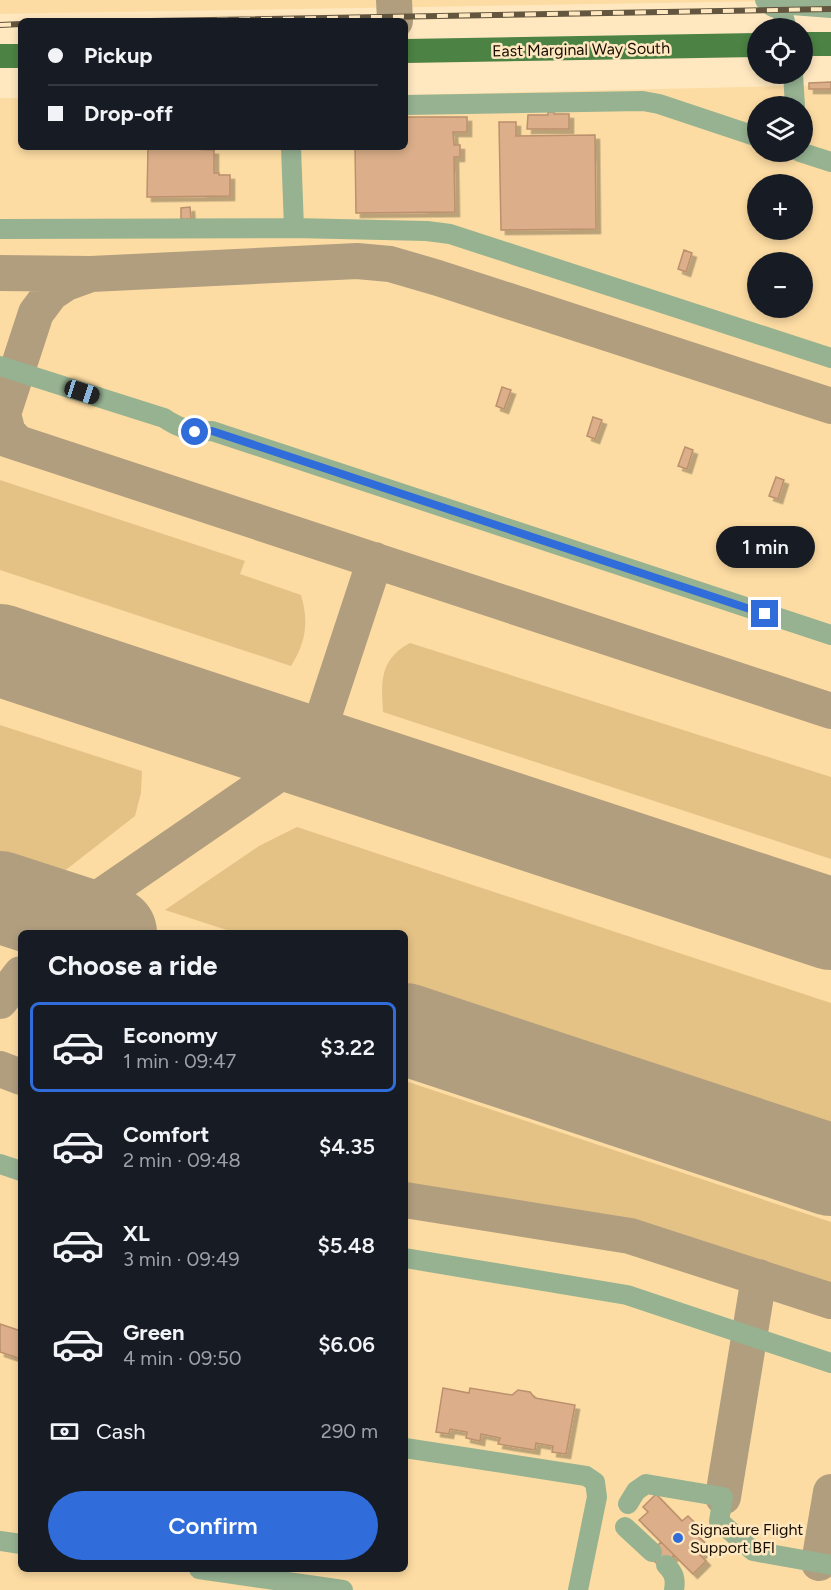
<!DOCTYPE html>
<html lang="en">
<head>
<meta charset="utf-8">
<style>
	body { margin:0; font-family:Figtree,sans-serif; background:#20242c; color:#f1f3f6; height:100vh; display:flex; flex-direction:column; font-size:22px; white-space:nowrap }
	* { box-sizing:border-box; margin:0 }
	p { font-size:20px; color:#9ea1a6 }
	.icon { flex:none; width:33px; height:33px; fill:none; stroke:currentColor; stroke-width:2; stroke-linecap:round; stroke-linejoin:round }
	.map { position:relative; flex:1; overflow:hidden }
	.details { position:absolute; left:18px; top:930px; width:390px; height:642px; display:flex; flex-direction:column; background:#171b24; border-radius:9px; box-shadow:0 3px 9px #0003 }
	.details>* { flex:none }
	.top-card { position:absolute; left:18px; top:18px; width:390px; height:132px; border-radius:9px; box-shadow:0 3px 9px #0003; display:grid; align-content:center; height:132px; padding:0 30px; background:#171b24 }
	.buttons { position:absolute; left:747px; top:18px; display:grid; gap:12px }
	.buttons a { display:grid; place-items:center; width:66px; height:66px; border-radius:50%; background:#171b24; box-shadow:0 3px 9px #0003; font-size:30px }
	.end { position:absolute; width:27px; height:27px; margin:-14px; border:8px solid #306ddb; background:#fff; box-shadow:0 0 0 3px #fff }
	.from { border-radius:50% }
	.bubble { position:absolute; height:42px; border-radius:21px; background:#171b24; box-shadow:0 3px 9px #0003; font-size:20px; font-weight:600; line-height:42px; text-align:center }
	.car { position:absolute; width:18px; height:36px; margin:-18px -9px; border-radius:8px; box-shadow:0 0 4px 2px #0007; background:linear-gradient(#222 24%,#8ab4d8 0 40%,#222 0 76%,#8ab4d8 0 86%,#222 0) }
	.top-card b { display:flex; align-items:center; gap:21px; height:57px; font-size:22px }
	.top-card b+b { border-top:2px solid #363941 }
	.top-card i { width:15px; height:15px; background:#f1f3f6 }
	ul { padding:0; list-style:none }
	li { display:flex; align-items:center; gap:18px; height:90px; margin:0 12px 9px; padding:0 18px; border:3px solid transparent; border-radius:9px }
	li div { flex:1 }
	li b { display:block; font-size:22px }
	li em { font-style:normal; font-weight:600 }
	li.on { border-color:#306ddb }
	li>.icon { width:54px; height:54px; stroke-width:1.5 }
	h2 { padding:0 30px; font-size:27px; line-height:72px }
	.pay { display:flex; align-items:center; gap:15px; height:66px; padding:0 30px; font-size:22px }
	.pay p { margin-inline-start:auto }
	.primary-button { display:flex; gap:12px; margin-top:auto; padding:12px 30px }
	.primary-button a { flex:1; height:69px; border-radius:36px; background:#306ddb; color:#fff; font-size:24px; font-weight:600; line-height:69px; text-align:center }
	.map>svg:first-child { display:block }
</style>
</head>
<body>
<div class="map">
<svg width="831" height="1590" viewBox="0 0 831 1590">
	<defs>
		<filter id="shadow"><feDropShadow dx="4.5" dy="4.5" stdDeviation="0" flood-color="#0004"/></filter>
	</defs>
	<rect width="100%" height="100%" fill="#ffe8c0"/>
	<path fill="#fddca3" fill-rule="evenodd" d="M0 0H831L0 14Z
		M831 85V1590H0V98H21V147H405V95ZM758 106H802V152H758ZM758 184H802V230H758ZM758 262H802V308H758ZM21 933H405V1569H21Z"/>
	<path fill="#e4c286" d="M0 480 245 561 240 574 301 595C309 622 306 642 291 666L0 570Z
		M410 643 831 777V859L383 712C381 681 380 659 410 643Z
		M0 725 142 771 141 793 135 816 58 876 0 857Z
		M297 827 831 1003V1126L405 988V933H236L165 910 259 846Z
		M405 1081 831 1222V1284L641 1221 405 1185Z"/>
	<g fill="none" stroke-linecap="round" stroke-linejoin="round">
		<path stroke="#b19e7f" stroke-width="36" d="M394 0 395 21
			M0 273 91 274 357 261 390 264 438 278 831 406
			M0 437 831 711
			M18 443 8 433 3 414 36 313 51 293 66 283 88 275
			M56 933 68 919 312 751 375 560
			M0 1001 21 974
			M0 1069 21 1077
			M405 1200 630 1236 831 1301
			M723 1497 759 1277
			M819 1563 831 1492"/>
		<path stroke="#b19e7f" stroke-width="92" d="M0 650 831 924
			M0 897 111 933
			M405 1029 831 1170"/>
	</g>
	<path fill="#dcaf8a" stroke="#bb906c" stroke-width="1.5" filter="url(#shadow)" d="M831 82V89H809V83Z
		M548 112H554V114H569V129H527L528 115H548Z
		M405 117H467V132H453L454 145H460V157H454L455 212 356 213 355 147H405Z
		M499 122H516V136L595 135 596 229 501 230Z
		M148 147H192V149L214 150V173H219V175H230V196L147 197Z
		M190 207 191 219H181V208Z
		M684 250 692 253 686 272 678 269Z
		M502 387 511 390 504 409 496 406Z
		M593 417 602 420 595 439 587 436Z
		M685 447 693 450 687 469 678 466Z
		M776 477 784 480 778 499 769 496Z
		M0 1324 21 1331V1359L0 1352Z
		M443 1388 469 1393 470 1388 512 1395 518 1390 530 1392 535 1398 575 1405 566 1454 552 1452 553 1446 536 1443 535 1450 498 1444 500 1438 481 1434 480 1441 466 1438 467 1432 450 1429 449 1434 436 1432Z
		M656 1494 682 1521 688 1516 700 1528 695 1533 709 1547 700 1555 706 1561 693 1574 639 1520 648 1512 643 1507Z
		M661 1542 674 1555 662 1568 648 1555Z"/>
	<g fill="none" stroke-linecap="round" stroke-linejoin="round">
		<path stroke="#96b291" stroke-width="20" d="M765 0C774 12 787 11 796 0
			M792 5 831 8
			M781 9 787 28
			M793 74 795 106
			M405 105 643 101 659 104 758 137
			M291 147 294 228
			M800 152 831 162
			M0 229 294 228 427 231 450 234 831 358
			M0 366 164 418C180 429 193 432 212 431L831 635
			M0 1164 21 1171
			M405 1258 627 1295 831 1363
			M405 1448 586 1476 595 1482 597 1497 578 1590
			M628 1504 636 1491 646 1484 723 1497 719 1521 753 1551 831 1565
			M625 1527 652 1552
			M0 1541 21 1544
			M666 1565C674 1573 676 1579 674 1590
			M199 1569 343 1590"/>
		<path stroke="#4c8244" stroke-width="24" d="M802 44H831
			M405 51 758 45
			M0 56H21"/>
		<defs>
			<path id="rail" d="M151 21 831 9
				M0 25 21 24"/>
		</defs>
		<use href="#rail" stroke="#63553e" stroke-width="6"/>
		<use href="#rail" stroke="#ffe8c0" stroke-width="4" stroke-dasharray="11" stroke-linecap="butt"/>
	</g>
	<g fill="none" stroke-linecap="round" stroke-linejoin="round">
		<path stroke="#306ddb" stroke-width="8" d="M195 432 212 431 765 614"/>
	</g>
	<circle fill="#306ddb" stroke="#ffe8c0" stroke-width="2" cx="678" cy="1538" r="6"/>
	<g text-anchor="middle" stroke-width="5" stroke-linejoin="round" paint-order="stroke">
		<g font-size="16" fill="#180e00" stroke="#ffe8c0">
			<text transform="translate(581 49) rotate(-1)" y="6">East Marginal Way South</text>
		</g>
		<g font-size="16" fill="#180e00" stroke="#ffe8c0" text-anchor="start">
			<text x="690" y="1535">Signature Flight<tspan x="690" dy="18">Support BFI</tspan></text>
		</g>
	</g>
</svg>
<div class="buttons">
<a><svg class="icon" aria-label="locate" viewBox="0 0 24 24"><circle cx="12" cy="12" r="6"/><path d="M12 2v4M12 18v4M2 12h4M18 12h4"/></svg></a>
<a><svg class="icon" aria-label="layers" viewBox="0 0 24 24"><path d="M12 4l9 5-9 5-9-5zM3 14l9 5 9-5"/></svg></a>
<a>+</a>
<a>−</a>
</div>
<i class="end from" style="left:195px;top:432px"></i>
<i class="end" style="left:765px;top:614px"></i>
<div class="bubble" style="left:716px;top:526px;width:99px">1 min</div>
<i class="car" style="left:82px;top:392px;rotate:108deg"></i>
<div class="top-card">
<b><i class="from"></i>Pickup</b>
<b><i></i>Drop-off</b>
</div>
<section class="details">
<h2>Choose a ride</h2>
<ul>
<li class="on"><svg class="icon" aria-label="car" viewBox="0 0 24 24"><path d="M5 17H2v-5l4-1 3-4h7l3 4 3 1v5h-3M9 17h6M6 11h13"/><circle cx="7" cy="17" r="2"/><circle cx="17" cy="17" r="2"/></svg><div><b>Economy</b><p>1 min · 09:47</p></div><em>$3.22</em></li>
<li><svg class="icon" aria-label="car" viewBox="0 0 24 24"><path d="M5 17H2v-5l4-1 3-4h7l3 4 3 1v5h-3M9 17h6M6 11h13"/><circle cx="7" cy="17" r="2"/><circle cx="17" cy="17" r="2"/></svg><div><b>Comfort</b><p>2 min · 09:48</p></div><em>$4.35</em></li>
<li><svg class="icon" aria-label="car" viewBox="0 0 24 24"><path d="M5 17H2v-5l4-1 3-4h7l3 4 3 1v5h-3M9 17h6M6 11h13"/><circle cx="7" cy="17" r="2"/><circle cx="17" cy="17" r="2"/></svg><div><b>XL</b><p>3 min · 09:49</p></div><em>$5.48</em></li>
<li><svg class="icon" aria-label="car" viewBox="0 0 24 24"><path d="M5 17H2v-5l4-1 3-4h7l3 4 3 1v5h-3M9 17h6M6 11h13"/><circle cx="7" cy="17" r="2"/><circle cx="17" cy="17" r="2"/></svg><div><b>Green</b><p>4 min · 09:50</p></div><em>$6.06</em></li>
</ul>
<div class="pay"><svg class="icon" aria-label="cash" viewBox="0 0 24 24"><path d="M3 7h18v10H3z"/><circle cx="12" cy="12" r="2"/></svg>Cash<p>290 m</p></div>
<div class="primary-button"><a>Confirm</a></div>
</section>
</div>
</body>
</html>
